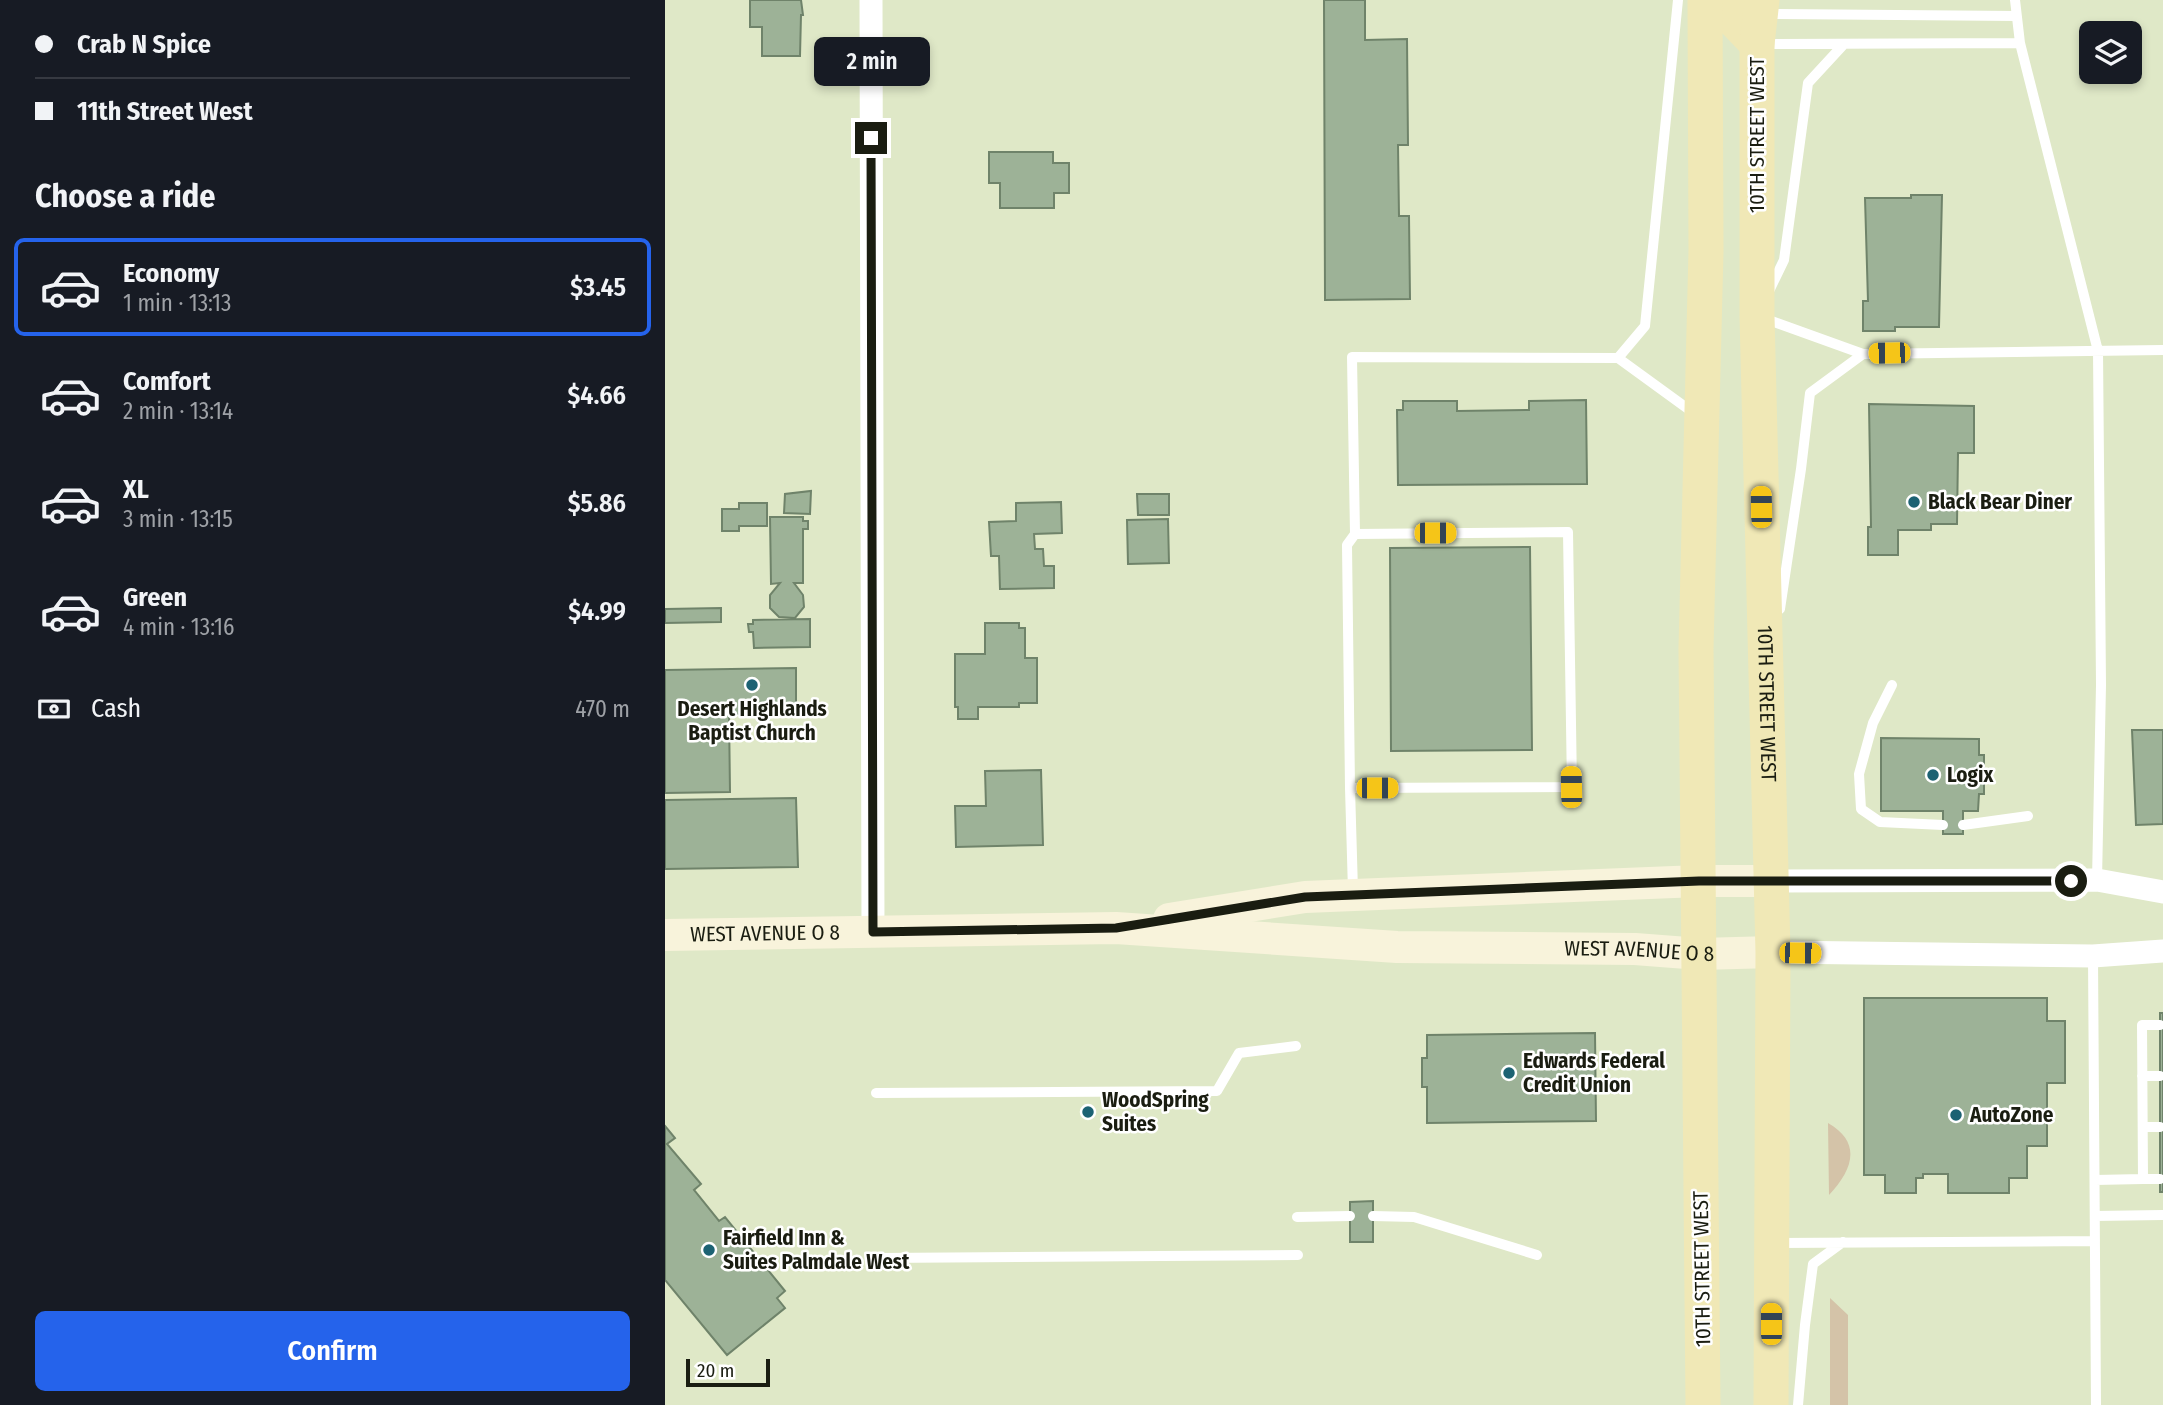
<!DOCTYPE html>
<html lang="en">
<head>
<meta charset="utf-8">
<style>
	body { margin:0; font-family:"Fira Sans Condensed",sans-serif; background:#20242c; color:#f1f3f6; height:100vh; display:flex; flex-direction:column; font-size:26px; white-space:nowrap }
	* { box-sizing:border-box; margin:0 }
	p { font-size:23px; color:#9ea1a6 }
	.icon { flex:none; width:38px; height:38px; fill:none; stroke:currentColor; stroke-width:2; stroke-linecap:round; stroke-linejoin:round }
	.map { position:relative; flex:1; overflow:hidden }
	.details { display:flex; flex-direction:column; background:#171b24; width:665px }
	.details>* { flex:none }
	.top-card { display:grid; align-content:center; height:154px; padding:0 35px; background:#171b24 }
	.fabs { position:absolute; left:1414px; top:21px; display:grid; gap:14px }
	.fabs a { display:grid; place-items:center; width:63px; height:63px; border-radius:10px; background:#171b24; box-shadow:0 4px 10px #0003; font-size:35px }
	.scale { position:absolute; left:21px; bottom:18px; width:84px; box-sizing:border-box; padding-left:7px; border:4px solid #1a1d11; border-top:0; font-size:19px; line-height:24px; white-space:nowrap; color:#1a1d11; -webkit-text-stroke:5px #fff; paint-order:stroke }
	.end { position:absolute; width:32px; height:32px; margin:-16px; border:9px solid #1a1d11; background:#fff; box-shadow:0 0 0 4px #fff }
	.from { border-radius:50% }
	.bubble { position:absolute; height:49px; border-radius:10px; background:#171b24; box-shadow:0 4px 10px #0003; font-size:23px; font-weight:600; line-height:49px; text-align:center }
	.car { position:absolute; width:21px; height:42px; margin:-21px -10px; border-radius:9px; box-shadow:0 0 5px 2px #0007; background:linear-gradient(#f5c518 24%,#345 0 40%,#f5c518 0 76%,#345 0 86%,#f5c518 0) }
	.top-card b { display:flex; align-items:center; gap:24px; height:66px; font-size:26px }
	.top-card b+b { border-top:2px solid #363941 }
	.top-card i { width:18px; height:18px; background:#f1f3f6 }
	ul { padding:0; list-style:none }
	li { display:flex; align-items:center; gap:21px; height:98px; margin:0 14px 10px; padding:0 21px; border:4px solid transparent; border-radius:10px }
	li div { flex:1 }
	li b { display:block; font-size:26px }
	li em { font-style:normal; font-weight:600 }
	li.current { border-color:#2563eb }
	li>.icon { width:63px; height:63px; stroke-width:1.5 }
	h2 { padding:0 35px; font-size:32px; line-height:84px }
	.pay { display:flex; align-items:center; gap:18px; height:77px; padding:0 35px; font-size:26px }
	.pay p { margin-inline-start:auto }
	.primary-button { display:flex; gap:14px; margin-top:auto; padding:14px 35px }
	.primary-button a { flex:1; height:80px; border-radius:10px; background:#2563eb; color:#fff; font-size:28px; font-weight:600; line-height:80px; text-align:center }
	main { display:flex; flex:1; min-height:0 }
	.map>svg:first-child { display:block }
</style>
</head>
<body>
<main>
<section class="details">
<div class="top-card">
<b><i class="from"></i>Crab N Spice</b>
<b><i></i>11th Street West</b>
</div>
<h2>Choose a ride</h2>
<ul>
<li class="current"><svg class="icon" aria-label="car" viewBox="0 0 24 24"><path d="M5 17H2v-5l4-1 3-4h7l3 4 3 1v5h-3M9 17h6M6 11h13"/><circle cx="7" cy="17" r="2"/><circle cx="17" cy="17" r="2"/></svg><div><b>Economy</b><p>1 min · 13:13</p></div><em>$3.45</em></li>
<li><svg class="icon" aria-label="car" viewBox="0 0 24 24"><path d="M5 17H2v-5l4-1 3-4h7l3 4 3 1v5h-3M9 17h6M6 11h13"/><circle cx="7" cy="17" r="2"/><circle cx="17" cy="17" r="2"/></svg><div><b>Comfort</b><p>2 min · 13:14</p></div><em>$4.66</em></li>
<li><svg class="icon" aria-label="car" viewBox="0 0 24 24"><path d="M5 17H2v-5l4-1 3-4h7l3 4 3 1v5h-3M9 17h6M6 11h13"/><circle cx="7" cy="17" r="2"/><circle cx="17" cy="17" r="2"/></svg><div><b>XL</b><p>3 min · 13:15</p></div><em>$5.86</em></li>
<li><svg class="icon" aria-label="car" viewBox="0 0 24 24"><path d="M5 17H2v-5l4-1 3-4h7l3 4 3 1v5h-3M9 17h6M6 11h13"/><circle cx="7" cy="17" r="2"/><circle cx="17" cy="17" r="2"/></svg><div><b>Green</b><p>4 min · 13:16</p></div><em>$4.99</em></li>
</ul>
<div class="pay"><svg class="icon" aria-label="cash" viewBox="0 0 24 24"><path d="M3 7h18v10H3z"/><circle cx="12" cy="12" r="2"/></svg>Cash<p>470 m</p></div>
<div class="primary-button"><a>Confirm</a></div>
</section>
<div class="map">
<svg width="1498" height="1405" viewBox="0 0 1498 1405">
	<rect width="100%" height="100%" fill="#dfe8c7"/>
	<path fill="#d4c3a8" d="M1163 1123C1198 1143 1187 1171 1164 1195Z
		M1165 1298 1183 1315V1405H1165Z"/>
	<path fill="#9db297" stroke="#6f836a" stroke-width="2" d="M85 0H136L138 15H136L135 56H97V27H85Z
		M659 0H700V40L742 39 743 145H733L734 216H744L745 299 660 300Z
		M324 152H388V163H404V193H389V208H335V183H324Z
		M1246 195H1277L1274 327H1230V331H1198V301H1203L1200 198H1246Z
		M921 400 922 484 733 485 732 410H738V401H792V411L864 410V401Z
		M1204 404 1309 406V453H1293L1292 524H1266V530H1233V555H1203V527H1206Z
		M146 491 145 514 119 513 120 494Z
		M472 494H504V515H473Z
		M396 502 397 533 369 534 370 549H378L379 566H389V588L335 589 334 556H326L324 522 351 521V503Z
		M74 503H102V526H74V531H57V509H74Z
		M105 517H138V521H143V529H138V583H129L138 595 139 607 130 618 114 617 105 608V595L115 583 106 584Z
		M503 519 504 563 463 564 462 520Z
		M865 547 867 750 726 751 725 548Z
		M56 608V622L0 623V609Z
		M145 619V647L89 648 88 632H84L83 624H88V620Z
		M320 623H354V628H360V658H372V703H354V707H313V719H293V707H290V654H320Z
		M131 668V714H64L65 792 0 793V670Z
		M1467 730H1498V824L1471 825Z
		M1216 738 1314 739V755H1319V794H1314L1313 811H1298V834H1278V811H1216Z
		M376 770 378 845 291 847 290 806H321L320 771Z
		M131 798 133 867 0 869V800Z
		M1199 998H1382V1021H1400V1083H1382V1146H1362V1178H1344V1193H1283V1174H1258V1178H1251V1193H1220V1175H1199Z
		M1495 1013H1498V1192H1495Z
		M930 1033 931 1121 762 1123V1087H757V1058H762V1035Z
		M0 1126 10 1138 2 1144 36 1184 29 1190 54 1221 60 1217 120 1291 112 1298 120 1308 62 1355 0 1280Z
		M708 1201V1242H685V1202Z"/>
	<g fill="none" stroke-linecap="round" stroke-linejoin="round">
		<path stroke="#fff" stroke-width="10" d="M1350 0 1355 43 1433 351 1436 685 1432 880
			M1101 14 1351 16
			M1095 44 1355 43
			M1104 291 1119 260 1143 83 1179 44
			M1098 318 1198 354 1498 350
			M953 358 980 326 1013 0
			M690 534 903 532 907 787 685 788 682 545 690 534 687 357 953 358 1030 414
			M1115 609 1136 469 1145 393 1198 354
			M1227 685 1208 723 1194 774 1196 809 1215 822 1278 825
			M685 788 688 891
			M1298 825 1363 816
			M1428 956 1431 1405
			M1477 1076H1495
			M211 1093 552 1091 574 1053 631 1046
			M1478 1127H1495
			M1478 1179H1495
			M1430 1180 1478 1179 1477 1025H1495
			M708 1216 749 1217 872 1255
			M1430 1216 1498 1215
			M632 1217 685 1216
			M1112 1243 1430 1241
			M215 1258 633 1255
			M1133 1405 1140 1325 1148 1264 1178 1242"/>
		<path stroke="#fff" stroke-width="23" d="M206 0 208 932
			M1106 881 1432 880 1498 892
			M1108 952 1428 956 1498 951"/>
		<g stroke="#f8f3db" stroke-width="32">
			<path d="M504 919 640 897 1034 881H1106"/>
			<path id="s1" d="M0 935 451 928 732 947 970 949 1035 954 1108 952"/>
		</g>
		<g stroke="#f0e8b6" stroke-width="35">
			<path d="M1066 0 1067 18 1092 44"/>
			<path id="s2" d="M1097 0 1092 44V316L1108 952 1106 1405"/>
			<path d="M1038 1405 1031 648 1041 251 1040 0"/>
		</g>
	</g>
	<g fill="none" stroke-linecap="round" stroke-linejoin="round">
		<path stroke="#1a1d11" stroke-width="9" d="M206 138 208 932 451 928 640 897 1034 881H1406"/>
	</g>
	<g fill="#1c6273" stroke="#fff" stroke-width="2.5">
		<circle cx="1249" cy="502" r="7"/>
		<circle cx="87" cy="685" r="7"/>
		<circle cx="1268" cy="775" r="7"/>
		<circle cx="844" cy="1073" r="7"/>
		<circle cx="423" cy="1112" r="7"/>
		<circle cx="1291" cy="1115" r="7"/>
		<circle cx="44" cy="1250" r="7"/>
	</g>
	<g text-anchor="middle" stroke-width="5" stroke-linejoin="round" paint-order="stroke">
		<g font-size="21" fill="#1a1d11" stroke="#fff">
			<text transform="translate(1092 135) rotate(-90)" y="7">10TH STREET WEST</text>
			<text dy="7" stroke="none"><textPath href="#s2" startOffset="704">10TH STREET WEST</textPath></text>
			<text dy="7" stroke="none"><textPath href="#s1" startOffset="100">WEST AVENUE O 8</textPath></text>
			<text dy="7" stroke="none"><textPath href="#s1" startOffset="975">WEST AVENUE O 8</textPath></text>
			<text transform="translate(1037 1269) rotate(-91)" y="7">10TH STREET WEST</text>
		</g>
		<g font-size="21" font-weight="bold" fill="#1a1d11" stroke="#fff" text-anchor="start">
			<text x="1263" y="509">Black Bear Diner</text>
			<text x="87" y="716" text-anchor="middle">Desert Highlands<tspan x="87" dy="24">Baptist Church</tspan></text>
			<text x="1282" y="782">Logix</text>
			<text x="858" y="1068">Edwards Federal<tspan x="858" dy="24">Credit Union</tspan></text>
			<text x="437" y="1107">WoodSpring<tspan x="437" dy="24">Suites</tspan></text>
			<text x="1305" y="1122">AutoZone</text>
			<text x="58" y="1245">Fairfield Inn &amp;<tspan x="58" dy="24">Suites Palmdale West</tspan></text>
		</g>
	</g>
</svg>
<div class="fabs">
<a><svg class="icon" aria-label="layers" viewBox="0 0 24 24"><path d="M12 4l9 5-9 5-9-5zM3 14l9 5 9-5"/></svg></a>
</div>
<div class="scale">20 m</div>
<i class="end from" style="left:1406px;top:881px"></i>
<i class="end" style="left:206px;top:138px"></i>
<div class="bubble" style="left:149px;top:37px;width:116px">2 min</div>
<i class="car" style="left:1224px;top:353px;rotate:269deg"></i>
<i class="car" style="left:1096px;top:507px;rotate:359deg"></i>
<i class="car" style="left:770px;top:533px;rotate:90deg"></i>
<i class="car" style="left:906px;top:787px;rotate:359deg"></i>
<i class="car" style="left:712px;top:788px;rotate:90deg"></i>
<i class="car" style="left:1135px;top:953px;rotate:91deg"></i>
<i class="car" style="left:1106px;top:1324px;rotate:0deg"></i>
</div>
</main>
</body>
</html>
